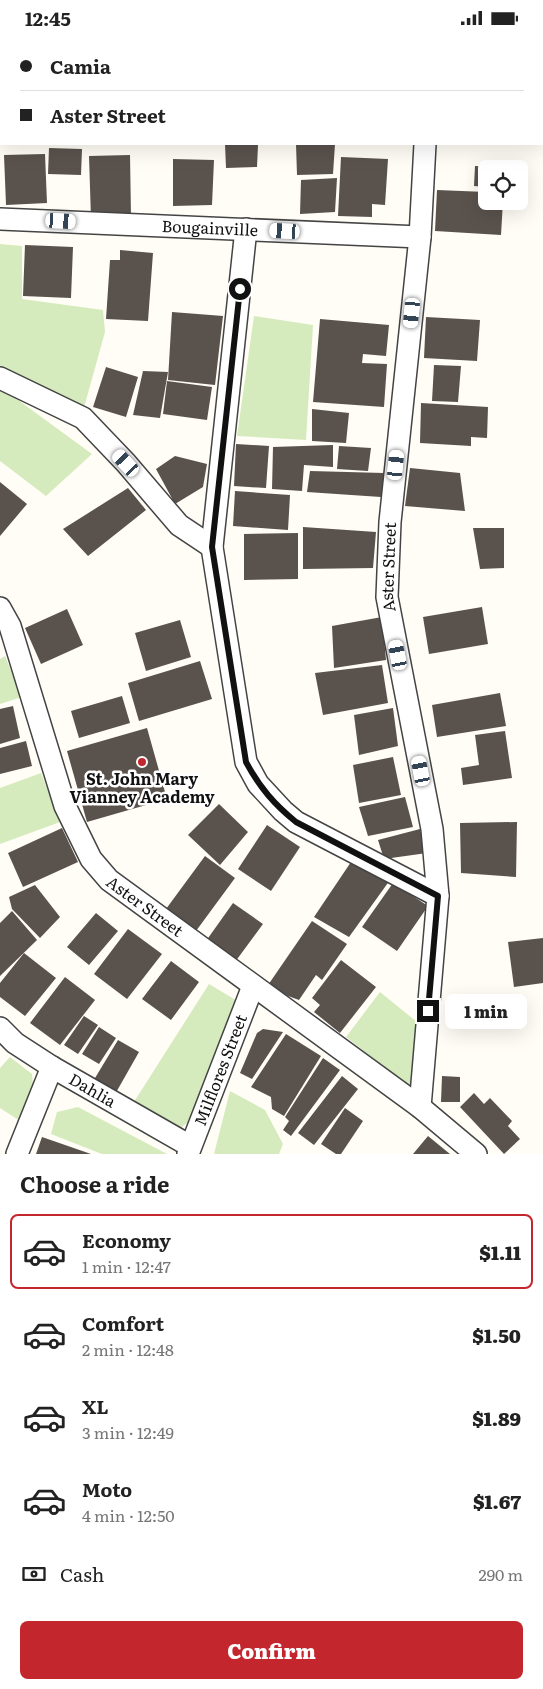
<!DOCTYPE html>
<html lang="en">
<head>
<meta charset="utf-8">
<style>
	body { margin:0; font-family:Literata,serif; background:#f2f2f2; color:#222; height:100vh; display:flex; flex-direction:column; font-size:19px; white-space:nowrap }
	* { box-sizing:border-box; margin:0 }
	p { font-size:16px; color:#767676 }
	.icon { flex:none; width:28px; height:28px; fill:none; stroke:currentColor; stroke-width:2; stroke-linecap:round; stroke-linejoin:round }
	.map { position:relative; height:1119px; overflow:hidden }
	.drawer { display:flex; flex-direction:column; background:#fff; flex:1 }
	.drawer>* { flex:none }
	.guide { position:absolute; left:0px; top:0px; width:544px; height:110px; box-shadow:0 5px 20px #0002; display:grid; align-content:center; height:110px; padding:0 20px; background:#fff }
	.buttons { position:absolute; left:478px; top:125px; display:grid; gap:10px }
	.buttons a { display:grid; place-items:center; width:50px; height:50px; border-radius:8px; background:#fff; box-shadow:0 5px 20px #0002; font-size:25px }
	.end { position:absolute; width:22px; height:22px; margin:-11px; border:6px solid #111; background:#fff; box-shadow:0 0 0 2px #fff }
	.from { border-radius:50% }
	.bubble { position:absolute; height:35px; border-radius:8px; background:#fff; box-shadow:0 5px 20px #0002; font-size:16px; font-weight:800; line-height:35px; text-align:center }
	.car { position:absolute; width:15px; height:30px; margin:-15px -8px; border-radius:6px; box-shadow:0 0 4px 1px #0007; background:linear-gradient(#fff 24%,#345 0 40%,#fff 0 76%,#345 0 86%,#fff 0) }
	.guide b { display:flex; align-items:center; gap:18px; height:48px; font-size:19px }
	.guide b+b { border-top:1px solid #e0e0e0 }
	.guide i { width:12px; height:12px; background:#222 }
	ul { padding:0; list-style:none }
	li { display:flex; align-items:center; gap:15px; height:75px; margin:0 10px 8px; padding:0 10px; border:2px solid transparent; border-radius:8px }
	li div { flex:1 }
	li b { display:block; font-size:19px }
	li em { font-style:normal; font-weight:800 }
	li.active { border-color:#c4262e }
	li>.icon { width:45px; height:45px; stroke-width:1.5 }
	h2 { padding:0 20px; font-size:22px; line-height:60px }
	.pay { display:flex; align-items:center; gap:12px; height:55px; padding:0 20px; font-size:19px }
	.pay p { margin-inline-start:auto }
	.action { display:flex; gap:10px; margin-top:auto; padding:10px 20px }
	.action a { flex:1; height:58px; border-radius:8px; background:#c4262e; color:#fff; font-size:20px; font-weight:800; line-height:58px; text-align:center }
	.status { display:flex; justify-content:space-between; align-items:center; height:35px; padding:0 25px; background:#fff; direction:ltr }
	.status svg { height:14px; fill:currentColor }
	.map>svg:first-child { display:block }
</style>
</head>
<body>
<div class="status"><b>12:45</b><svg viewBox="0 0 49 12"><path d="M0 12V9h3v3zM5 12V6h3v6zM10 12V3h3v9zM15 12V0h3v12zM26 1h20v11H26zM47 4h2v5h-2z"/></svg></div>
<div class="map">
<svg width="543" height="1119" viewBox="0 0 543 1119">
	<rect width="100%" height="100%" fill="#fffdf5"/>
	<path fill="#d5ebbd" d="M0 209 22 211V264L103 275 105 297 83 376 0 334Z
		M254 281 313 290 306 405 237 401Z
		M0 355 14 362 92 419 46 461 0 426Z
		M5 621 22 662 0 669V624Z
		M41 738 60 787 0 809V753Z
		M209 949 239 967 194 1083 179 1094 132 1070Z
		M380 957 417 987 411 1053 346 1002Z
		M10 1022 32 1039 34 1059 23 1088 0 1073V1033Z
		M230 1056 265 1075 283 1109 279 1119H214Z
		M78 1072 167 1119H102L51 1099 57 1077Z"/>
	<path fill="#5a524d" d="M225 109 258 110 257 132 226 133Z
		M296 109H335L333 139 297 140Z
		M49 113 82 114 81 140 48 139Z
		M45 119 47 168 6 170 4 120Z
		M130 120 131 181 91 184 89 121Z
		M341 122 388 124 385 170 372 169V182L338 181Z
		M173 124 214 125 212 170 173 171Z
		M475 131 495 132V134H486V152L474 151Z
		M337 143 335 177 300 179 301 145Z
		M437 155 486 157V166H503L501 200 435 196Z
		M25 210 73 212 71 263 23 261Z
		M120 215 153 218 148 286 106 284 110 225H120Z
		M172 277 223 281 215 350 168 345Z
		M426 282 480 285 477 326 424 323Z
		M320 284 389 290 386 321 363 319 362 328 387 329 384 372 313 367Z
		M434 330 461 331 458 367 432 366Z
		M106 332 138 342 126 382 93 372Z
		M143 336 168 337 160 383 133 380Z
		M167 346 212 352 207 385 163 379Z
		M421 368 488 372 487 403 471 402V411L420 408Z
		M312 374 349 378 346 408 312 406Z
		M236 409 269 411 266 453 234 451Z
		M333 410V432L304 430 302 456 272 454 273 412Z
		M339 411 371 413 368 436 337 434Z
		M175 421 207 429 203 452 175 469 156 434Z
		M410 433 460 438 465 476 405 471Z
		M310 436 384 438 381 462 307 457Z
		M0 447 27 469 0 501Z
		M128 453 146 475 88 521 63 494Z
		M235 456 290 460 288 495 233 491Z
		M303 492 376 497 373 533 303 534Z
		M473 493H504V533L480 534Z
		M298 498V544L244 545V499Z
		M482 572 488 609 429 619 423 582Z
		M67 574 83 610 41 629 25 593Z
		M382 582 386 625 334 633 332 591Z
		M180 585 191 622 146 636 135 598Z
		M200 626 212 664 139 686 128 648Z
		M382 630 388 668 323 680 315 638Z
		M500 658 506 691 437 702 432 670Z
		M122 661 130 688 79 703 71 676Z
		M13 671 20 703 0 709V674Z
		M393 673 398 711 359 720 354 680Z
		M147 693 167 764 87 787 67 716Z
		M505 696 512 743 463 750 461 733 479 730 475 700Z
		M26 706 32 731 0 739V713Z
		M393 722 401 760 359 768 353 730Z
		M405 762 413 792 368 801 359 772Z
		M219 769 248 797 220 830 188 800Z
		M517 787 516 842 461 838 460 788Z
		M267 790 300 812 271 856 238 834Z
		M62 793 78 827 23 852 8 818Z
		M420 794 427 818 384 824 378 805Z
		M205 821 235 843 196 896 166 874Z
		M353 824 390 845 349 902 314 882Z
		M393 848 428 871 397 916 362 892Z
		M35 850 60 882 40 903 12 874 9 862Z
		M233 868 263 889 235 927 206 906Z
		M12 876 37 905 0 941V888Z
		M96 878 118 896 89 930 67 912Z
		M312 886 347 909 322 945 316 940 299 965 266 953Z
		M128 894 162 919 127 964 94 939Z
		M543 903V948L514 952 508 907Z
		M24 918 56 943 25 981 0 962V948Z
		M341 925 376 952 340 998 314 977 320 970 312 963Z
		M171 926 199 947 171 985 142 964Z
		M65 942 95 965 60 1010 30 988Z
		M84 981 98 990 78 1019 64 1010Z
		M99 992 116 1003 99 1029 82 1019Z
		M263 994 283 997 252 1044 240 1038 257 998Z
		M286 999 321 1021 284 1081 272 1074 271 1062 251 1052Z
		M118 1005 139 1017 114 1061 92 1048Z
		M323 1023 340 1035 291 1101 283 1095 289 1086 285 1082Z
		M342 1041 358 1054 314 1110 298 1098Z
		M442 1041 460 1042V1067H441Z
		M474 1058 484 1069 490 1063 512 1086 508 1091 520 1104 504 1119 460 1072Z
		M345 1073 363 1086 341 1119H336L321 1109Z
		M428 1101 450 1119H413Z
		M42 1102 91 1119H36Z"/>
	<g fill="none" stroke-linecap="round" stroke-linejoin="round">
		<defs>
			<g id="minor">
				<path d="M0 14H1"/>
				<path id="s1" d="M0 184 420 202"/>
				<path d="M246 194 212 512 246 727 258 749 283 776 296 787 438 861"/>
				<path d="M0 343 83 383 126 428 179 490 212 512"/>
				<path id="s2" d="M0 573 10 591 65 771 91 824 109 845 420 1072 476 1119"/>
				<path id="s3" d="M0 993 15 1008 52 1032 190 1111"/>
				<path id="s4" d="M420 1072 438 861 432 794 387 562 390 487 420 202 425 109"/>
				<path d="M17 1119 52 1032"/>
				<path id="s5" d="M188 1119 253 951"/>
			</g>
		</defs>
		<use href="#minor" stroke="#444" stroke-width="24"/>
		<use href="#minor" stroke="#fff" stroke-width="21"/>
	</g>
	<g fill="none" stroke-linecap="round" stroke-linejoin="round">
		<path stroke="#111" stroke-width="6" d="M240 254 212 512 246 727C260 753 274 769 296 787L438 861 428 976"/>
	</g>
	<circle fill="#c4262e" stroke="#fff" stroke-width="2" cx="142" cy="727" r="5"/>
	<g text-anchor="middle" stroke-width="5" stroke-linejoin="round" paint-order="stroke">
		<g font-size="16" fill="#111" stroke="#fff">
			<text dy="6" stroke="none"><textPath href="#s1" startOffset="210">Bougainville</textPath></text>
			<text dy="6" stroke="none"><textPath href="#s4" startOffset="545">Aster Street</textPath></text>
			<text dy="6" stroke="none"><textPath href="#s2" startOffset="340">Aster Street</textPath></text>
			<text dy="6" stroke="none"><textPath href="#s5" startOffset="90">Milflores Street</textPath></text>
			<text dy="6" stroke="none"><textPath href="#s3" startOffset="112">Dahlia</textPath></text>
		</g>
		<g font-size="16" font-weight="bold" fill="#111" stroke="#fff">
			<text x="142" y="750">St. John Mary<tspan x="142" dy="18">Vianney Academy</tspan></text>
		</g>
	</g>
</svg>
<div class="buttons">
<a><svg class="icon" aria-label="locate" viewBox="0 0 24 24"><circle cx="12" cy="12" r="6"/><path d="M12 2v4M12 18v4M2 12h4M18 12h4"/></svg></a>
</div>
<i class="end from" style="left:240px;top:254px"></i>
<i class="end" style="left:428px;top:976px"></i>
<div class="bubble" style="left:445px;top:959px;width:82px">1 min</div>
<i class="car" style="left:61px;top:186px;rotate:93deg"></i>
<i class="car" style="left:285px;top:196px;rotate:273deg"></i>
<i class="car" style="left:412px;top:278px;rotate:186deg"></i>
<i class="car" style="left:126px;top:428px;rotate:317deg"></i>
<i class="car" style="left:396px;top:430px;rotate:6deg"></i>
<i class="car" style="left:398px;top:620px;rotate:349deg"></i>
<i class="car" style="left:421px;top:736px;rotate:349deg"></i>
<div class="guide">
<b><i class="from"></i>Camia</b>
<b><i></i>Aster Street</b>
</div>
</div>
<section class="drawer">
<h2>Choose a ride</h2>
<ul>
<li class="active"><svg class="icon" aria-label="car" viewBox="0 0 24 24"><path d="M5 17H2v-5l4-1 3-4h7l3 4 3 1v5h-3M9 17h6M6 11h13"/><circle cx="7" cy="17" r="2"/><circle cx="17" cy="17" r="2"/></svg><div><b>Economy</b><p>1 min · 12:47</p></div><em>$1.11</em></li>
<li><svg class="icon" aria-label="car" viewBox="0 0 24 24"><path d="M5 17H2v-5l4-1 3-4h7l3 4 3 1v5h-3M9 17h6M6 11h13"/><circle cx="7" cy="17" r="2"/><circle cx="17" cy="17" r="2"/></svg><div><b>Comfort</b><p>2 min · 12:48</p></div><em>$1.50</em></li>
<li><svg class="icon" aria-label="car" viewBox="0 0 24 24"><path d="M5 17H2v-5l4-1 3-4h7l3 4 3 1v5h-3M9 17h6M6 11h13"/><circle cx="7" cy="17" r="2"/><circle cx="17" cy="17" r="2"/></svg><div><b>XL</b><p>3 min · 12:49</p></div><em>$1.89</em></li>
<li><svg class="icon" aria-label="car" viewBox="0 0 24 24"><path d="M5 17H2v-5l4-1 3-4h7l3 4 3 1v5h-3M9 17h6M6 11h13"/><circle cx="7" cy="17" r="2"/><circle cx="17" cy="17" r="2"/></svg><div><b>Moto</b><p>4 min · 12:50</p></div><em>$1.67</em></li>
</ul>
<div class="pay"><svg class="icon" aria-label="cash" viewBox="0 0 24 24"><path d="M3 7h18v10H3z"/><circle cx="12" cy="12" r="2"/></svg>Cash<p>290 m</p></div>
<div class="action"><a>Confirm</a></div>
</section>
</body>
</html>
